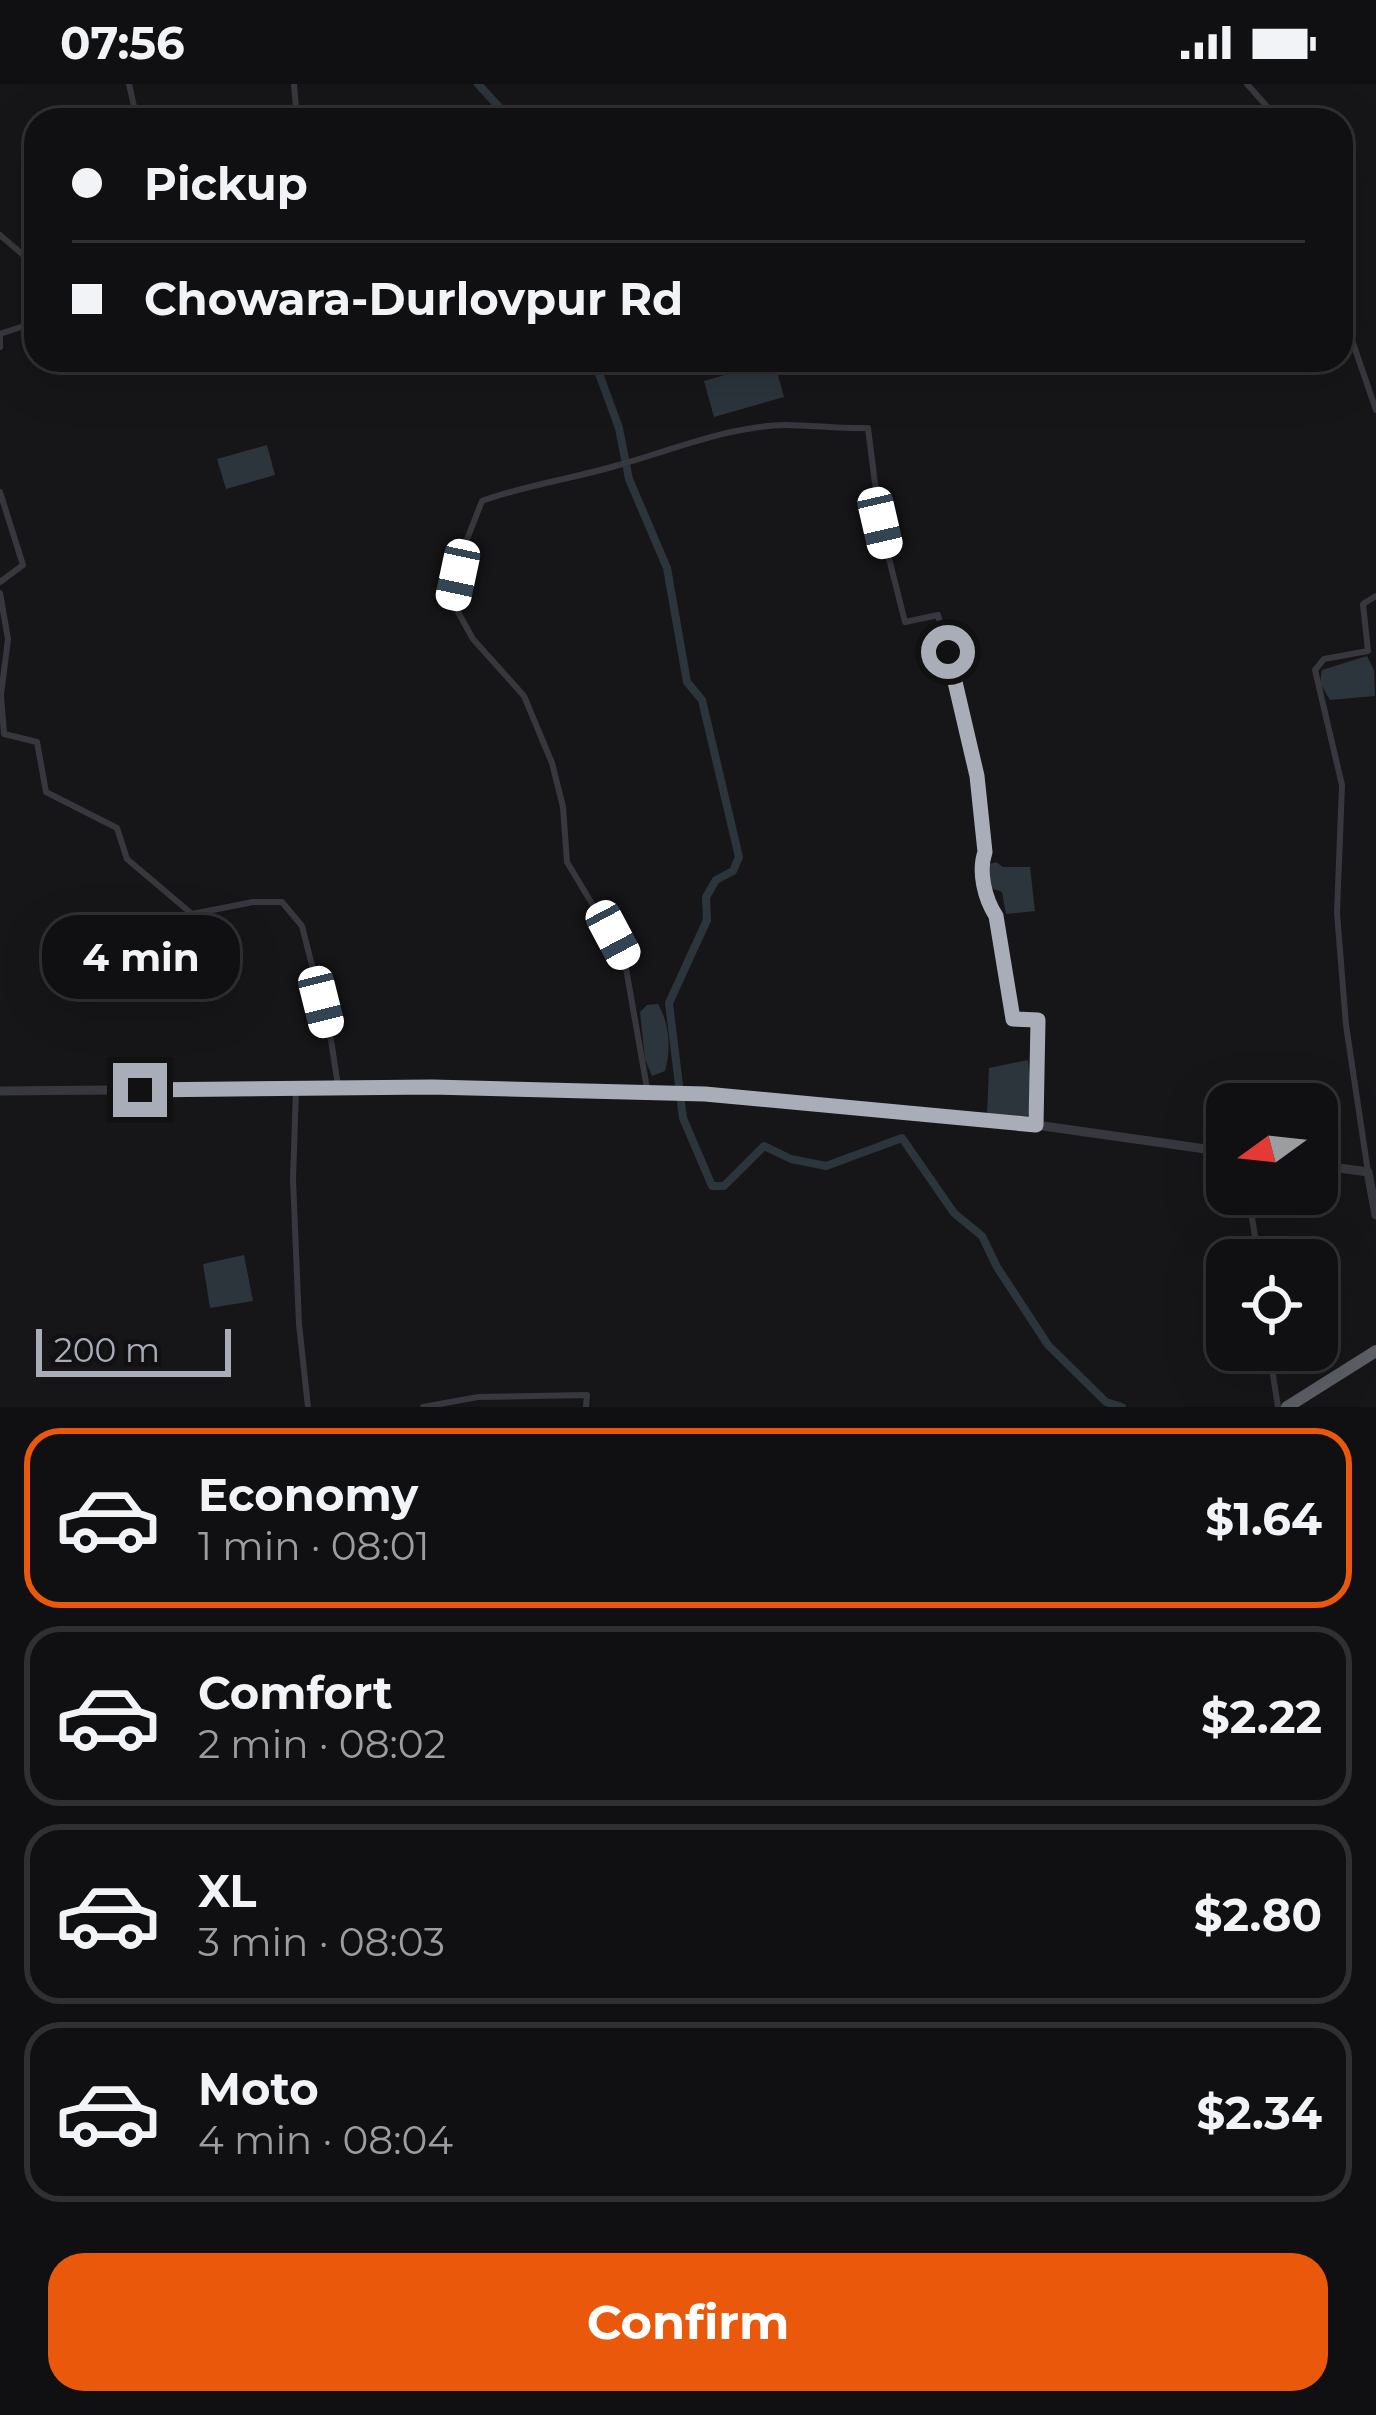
<!DOCTYPE html>
<html lang="en">
<head>
<meta charset="utf-8">
<style>
	body { margin:0; font-family:Montserrat,sans-serif; background:#1e1e20; color:#f1f3f6; height:100vh; display:flex; flex-direction:column; font-size:45px; white-space:nowrap }
	* { box-sizing:border-box; margin:0 }
	p { font-size:39px; color:#9c9d9f }
	.icon { flex:none; width:66px; height:66px; fill:none; stroke:currentColor; stroke-width:2; stroke-linecap:round; stroke-linejoin:round }
	.map { position:relative; height:1323px; overflow:hidden }
	.drawer { display:flex; flex-direction:column; background:#101012; flex:1 }
	.drawer>* { flex:none }
	.top-card { position:absolute; left:24px; top:24px; width:1329px; height:264px; border-radius:36px; box-shadow:0 12px 48px #0002,0 0 0 3px #303032; display:grid; align-content:center; height:264px; padding:0 48px; background:#101012 }
	.needle { width:78px; rotate:255deg }
	.buttons { position:absolute; left:1206px; top:999px; display:grid; gap:24px }
	.buttons a { display:grid; place-items:center; width:132px; height:132px; border-radius:24px; background:#101012; box-shadow:0 12px 48px #0002,0 0 0 3px #303032; font-size:60px }
	.scale { position:absolute; left:36px; bottom:30px; width:195px; box-sizing:border-box; padding-left:12px; border:6px solid #a8adb8; border-top:0; font-size:33px; line-height:42px; white-space:nowrap; color:#a8adb8; -webkit-text-stroke:9px #111113; paint-order:stroke }
	.end { position:absolute; width:54px; height:54px; margin:-27px; border:15px solid #a8adb8; background:#111; box-shadow:0 0 0 6px #111 }
	.from { border-radius:50% }
	.bubble { position:absolute; height:84px; border-radius:36px; background:#101012; box-shadow:0 12px 48px #0002,0 0 0 3px #303032; font-size:39px; font-weight:700; line-height:84px; text-align:center }
	.car { position:absolute; width:36px; height:72px; margin:-36px -18px; border-radius:15px; box-shadow:0 0 9px 3px #0007; background:linear-gradient(#fff 24%,#345 0 40%,#fff 0 76%,#345 0 86%,#fff 0) }
	.top-card b { display:flex; align-items:center; gap:42px; height:114px; font-size:45px }
	.top-card b+b { border-top:3px solid #303032 }
	.top-card i { width:30px; height:30px; background:#f1f3f6 }
	ul { padding:21px 0 0; list-style:none }
	li { display:flex; align-items:center; gap:36px; height:180px; margin:0 24px 18px; padding:0 24px; border:6px solid #303032; border-radius:36px }
	li div { flex:1 }
	li b { display:block; font-size:45px }
	li em { font-style:normal; font-weight:700 }
	li.selected { border-color:#ea580c }
	li>.icon { width:108px; height:108px; stroke-width:1.5 }
	.button { display:flex; gap:24px; margin-top:auto; padding:24px 48px }
	.button a { flex:1; height:138px; border-radius:36px; background:#ea580c; color:#fff; font-size:48px; font-weight:700; line-height:138px; text-align:center }
	.status { display:flex; justify-content:space-between; align-items:center; height:84px; padding:0 60px; background:#101012; direction:ltr }
	.status svg { height:33px; fill:currentColor }
	.map>svg:first-child { display:block }
</style>
</head>
<body>
<div class="status"><b>07:56</b><svg viewBox="0 0 49 12"><path d="M0 12V9h3v3zM5 12V6h3v6zM10 12V3h3v9zM15 12V0h3v12zM26 1h20v11H26zM47 4h2v5h-2z"/></svg></div>
<div class="map">
<svg width="1376" height="1323" viewBox="0 0 1376 1323">
	<rect width="100%" height="100%" fill="#161618"/>
	<path fill="#2c353c" d="M774 277 784 313 714 333 704 297Z
		M267 361 275 391 226 405 217 375Z
		M1367 572 1374 586 1375 612 1330 616 1320 599 1322 586Z
		M996 778 1003 783H1030L1035 827 1006 830 1002 808 988 803 986 781Z
		M658 920C670 941 671 965 665 987L652 992 645 975 640 928 647 921Z
		M1028 976 1032 1013 1028 1032H987L989 984Z
		M244 1171 253 1217 210 1224 203 1180Z"/>
	<g fill="none" stroke-linecap="round" stroke-linejoin="round">
		<path stroke="#2c353c" stroke-width="8" d="M478 0 511 36
			M594 276 619 344 629 395 667 484 687 598 702 616 739 773 733 787 716 796 706 813 707 836 669 919 683 1034 712 1102H724L764 1062 791 1075 826 1082 902 1054 954 1129 982 1152 997 1183 1048 1261 1106 1318 1122 1323"/>
		<path stroke="#37383d" stroke-width="6" d="M129 0 137 36
			M294 0 297 36
			M1247 0 1279 36
			M0 151 36 182
			M1341 173V181
			M1341 224 1376 326
			M0 263V250L36 238
			M0 408 23 481 0 498
			M0 509 8 555 1 611 4 650 37 658 46 708 117 744 127 775 192 830 253 818H282L302 842 331 956 338 1002
			M296 1006 293 1095 299 1240 308 1323
			M648 1010 624 873 567 778 563 723 552 679 524 612 473 555 453 519 464 463 482 417C526 401 571 395 615 382 670 367 728 342 785 341 813 341 840 345 868 344L880 439 905 538 938 531 977 692 987 819 996 832 1013 935 1038 936 1036 1039
			M1368 1088 1346 941 1337 829 1342 701 1315 586 1324 575 1368 567 1363 520 1376 512
			M1248 1110 1259 1176
			M1269 1266 1278 1323
			M423 1323 478 1313 587 1311 586 1323"/>
		<path stroke="#37383d" stroke-width="9" d="M0 1007 432 1003 705 1010 1036 1041 1227 1068
			M1317 1081 1368 1088 1376 1131"/>
		<path stroke="#5b5e65" stroke-width="12" d="M1287 1323 1376 1267"/>
	</g>
	<g fill="none" stroke-linecap="round" stroke-linejoin="round">
		<path stroke="#a8adb8" stroke-width="15" d="M140 1006 432 1003 705 1010 1036 1041 1038 936 1013 935 996 832C985 815 978 788 985 768L977 692 948 568"/>
	</g>
</svg>
<div class="buttons">
<a><svg class="needle" viewBox="-14 -14 28 28"><path d="M0-13l5 13h-10z" fill="#e53935"/><path d="M0 13l5-13h-10z" fill="#9c9d9f"/></svg></a>
<a><svg class="icon" aria-label="locate" viewBox="0 0 24 24"><circle cx="12" cy="12" r="6"/><path d="M12 2v4M12 18v4M2 12h4M18 12h4"/></svg></a>
</div>
<div class="scale">200 m</div>
<i class="end from" style="left:948px;top:568px"></i>
<i class="end" style="left:140px;top:1006px"></i>
<div class="bubble" style="left:42px;top:831px;width:198px">4 min</div>
<i class="car" style="left:880px;top:439px;rotate:167deg"></i>
<i class="car" style="left:458px;top:491px;rotate:192deg"></i>
<i class="car" style="left:613px;top:851px;rotate:152deg"></i>
<i class="car" style="left:321px;top:918px;rotate:166deg"></i>
<div class="top-card">
<b><i class="from"></i>Pickup</b>
<b><i></i>Chowara-Durlovpur Rd</b>
</div>
</div>
<section class="drawer">
<ul>
<li class="selected"><svg class="icon" aria-label="car" viewBox="0 0 24 24"><path d="M5 17H2v-5l4-1 3-4h7l3 4 3 1v5h-3M9 17h6M6 11h13"/><circle cx="7" cy="17" r="2"/><circle cx="17" cy="17" r="2"/></svg><div><b>Economy</b><p>1 min · 08:01</p></div><em>$1.64</em></li>
<li><svg class="icon" aria-label="car" viewBox="0 0 24 24"><path d="M5 17H2v-5l4-1 3-4h7l3 4 3 1v5h-3M9 17h6M6 11h13"/><circle cx="7" cy="17" r="2"/><circle cx="17" cy="17" r="2"/></svg><div><b>Comfort</b><p>2 min · 08:02</p></div><em>$2.22</em></li>
<li><svg class="icon" aria-label="car" viewBox="0 0 24 24"><path d="M5 17H2v-5l4-1 3-4h7l3 4 3 1v5h-3M9 17h6M6 11h13"/><circle cx="7" cy="17" r="2"/><circle cx="17" cy="17" r="2"/></svg><div><b>XL</b><p>3 min · 08:03</p></div><em>$2.80</em></li>
<li><svg class="icon" aria-label="car" viewBox="0 0 24 24"><path d="M5 17H2v-5l4-1 3-4h7l3 4 3 1v5h-3M9 17h6M6 11h13"/><circle cx="7" cy="17" r="2"/><circle cx="17" cy="17" r="2"/></svg><div><b>Moto</b><p>4 min · 08:04</p></div><em>$2.34</em></li>
</ul>
<div class="button"><a>Confirm</a></div>
</section>
</body>
</html>
